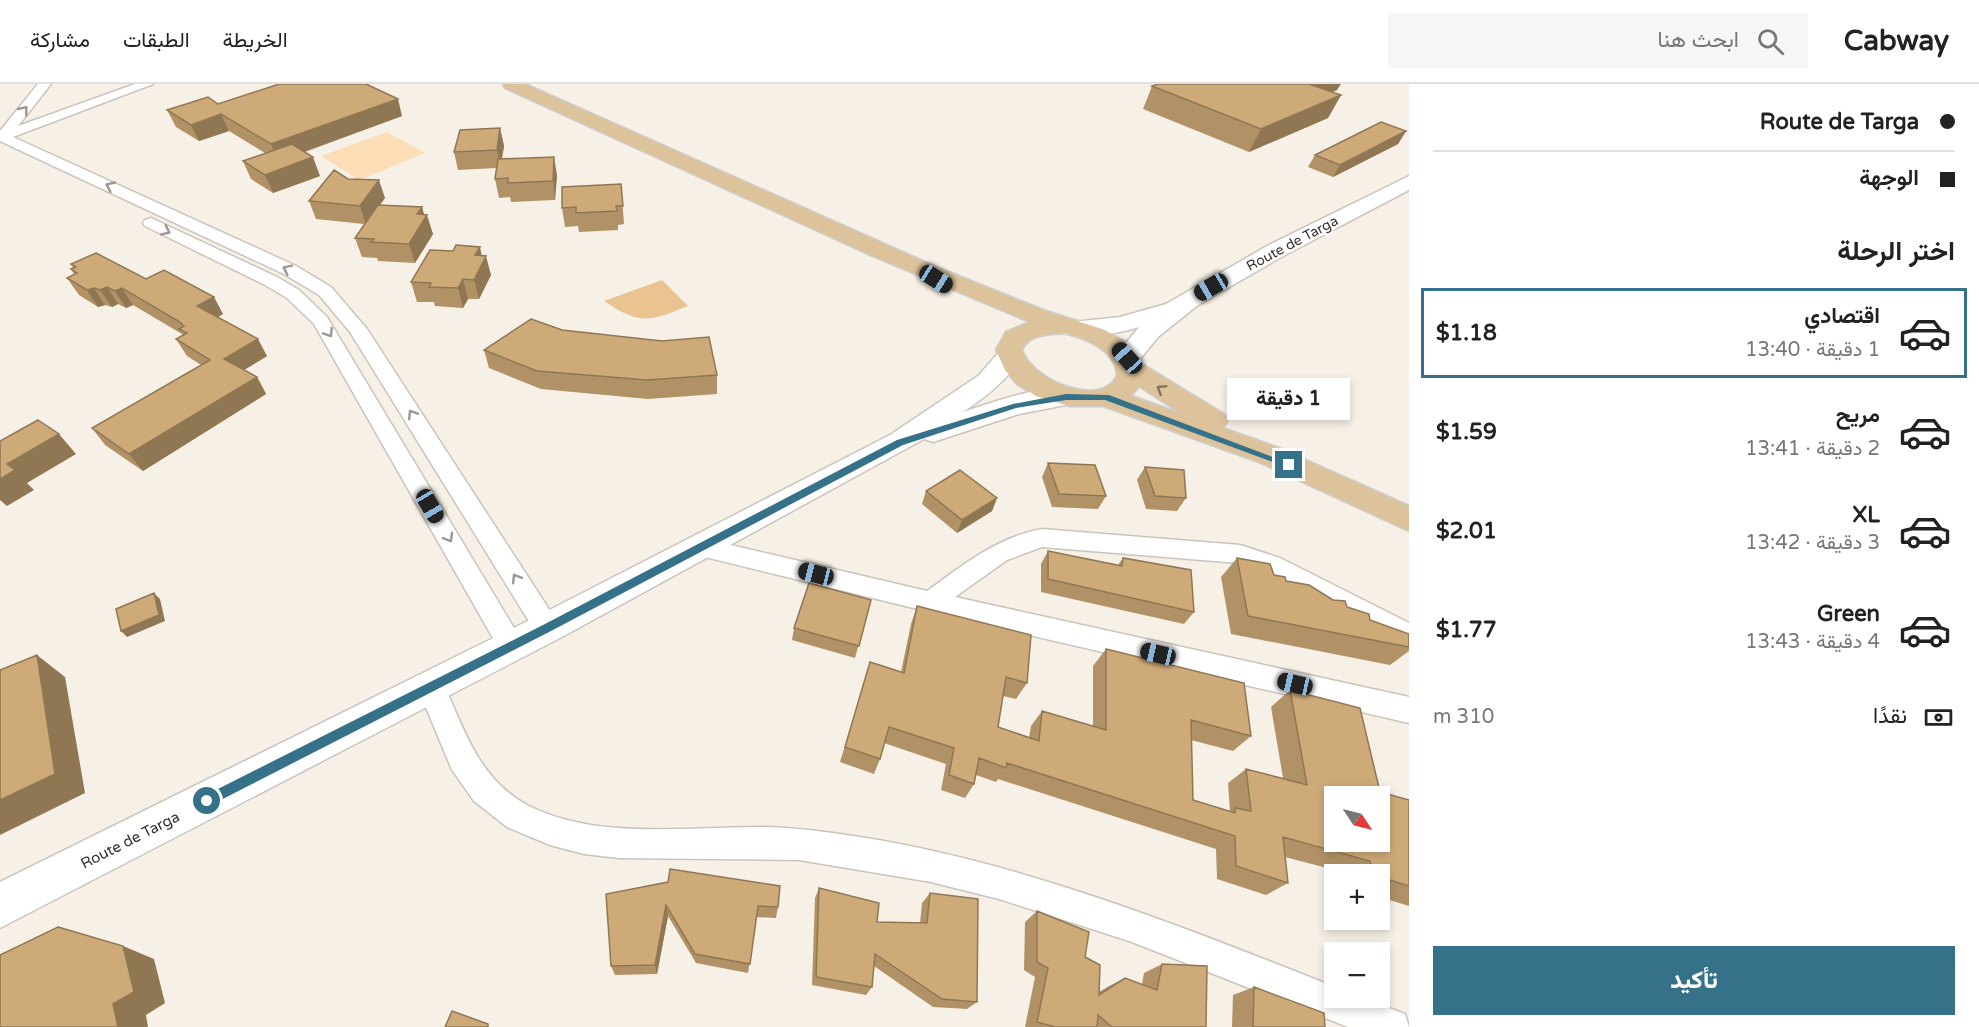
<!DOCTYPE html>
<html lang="ar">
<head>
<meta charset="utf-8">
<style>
	body { margin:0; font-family:"Varela Round",Vazirmatn,sans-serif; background:#f6f6f6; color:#222; direction:rtl; height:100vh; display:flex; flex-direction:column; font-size:22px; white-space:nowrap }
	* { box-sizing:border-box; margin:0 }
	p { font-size:20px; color:#767676 }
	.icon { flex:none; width:33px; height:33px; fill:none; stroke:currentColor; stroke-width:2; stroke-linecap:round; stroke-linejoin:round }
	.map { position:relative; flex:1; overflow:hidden; direction:ltr }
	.sheet { display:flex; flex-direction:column; background:#fff; width:570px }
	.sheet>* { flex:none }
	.hud { display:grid; align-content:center; height:132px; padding:0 24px; background:#fff }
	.needle { width:39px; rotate:125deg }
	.fabs { position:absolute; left:1324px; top:702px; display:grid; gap:12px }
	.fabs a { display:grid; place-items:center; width:66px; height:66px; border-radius:0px; background:#fff; box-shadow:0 3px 9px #0003; font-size:30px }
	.end { position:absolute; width:27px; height:27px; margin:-14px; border:8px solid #357189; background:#fff; box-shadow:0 0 0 3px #fff }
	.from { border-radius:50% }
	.bubble { position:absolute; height:42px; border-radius:0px; background:#fff; box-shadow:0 3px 9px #0003; font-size:20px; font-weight:800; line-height:42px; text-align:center; direction:rtl }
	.car { position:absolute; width:18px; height:36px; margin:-18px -9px; border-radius:8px; box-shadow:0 0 4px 2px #0007; background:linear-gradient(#222 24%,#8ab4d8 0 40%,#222 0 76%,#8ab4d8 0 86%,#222 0) }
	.hud b { display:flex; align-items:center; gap:21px; height:57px; font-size:22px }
	.hud b+b { border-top:2px solid #e0e0e0 }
	.hud i { width:15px; height:15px; background:#222 }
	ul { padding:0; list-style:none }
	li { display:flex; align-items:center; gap:18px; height:90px; margin:0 12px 9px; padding:0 12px; border:3px solid transparent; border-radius:0px }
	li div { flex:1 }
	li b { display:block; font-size:22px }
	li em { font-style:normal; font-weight:800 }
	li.on { border-color:#357189 }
	li>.icon { width:54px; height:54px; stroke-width:1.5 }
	h2 { padding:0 24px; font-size:27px; line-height:72px }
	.pay { display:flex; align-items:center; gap:15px; height:66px; padding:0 24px; font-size:22px }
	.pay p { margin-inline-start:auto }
	.button { display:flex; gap:12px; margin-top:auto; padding:12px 24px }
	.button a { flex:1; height:69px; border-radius:0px; background:#357189; color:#fff; font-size:24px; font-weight:800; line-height:69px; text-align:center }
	header { display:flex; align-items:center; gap:36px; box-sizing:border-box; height:84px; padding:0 30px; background:#fff; border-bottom:2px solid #e0e0e0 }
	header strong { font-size:28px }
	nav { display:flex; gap:33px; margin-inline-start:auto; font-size:21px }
	.search { width:420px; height:54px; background:#f6f6f6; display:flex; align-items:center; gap:15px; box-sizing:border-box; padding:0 21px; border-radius:0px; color:#767676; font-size:22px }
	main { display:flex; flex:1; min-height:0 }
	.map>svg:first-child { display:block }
</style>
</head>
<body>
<header>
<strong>Cabway</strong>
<div class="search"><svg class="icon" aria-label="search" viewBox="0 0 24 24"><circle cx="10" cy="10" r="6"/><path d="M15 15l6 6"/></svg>ابحث هنا</div>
<nav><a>الخريطة</a><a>الطبقات</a><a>مشاركة</a></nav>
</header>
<main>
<section class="sheet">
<div class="hud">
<b><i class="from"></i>Route de Targa</b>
<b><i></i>الوجهة</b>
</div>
<h2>اختر الرحلة</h2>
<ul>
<li class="on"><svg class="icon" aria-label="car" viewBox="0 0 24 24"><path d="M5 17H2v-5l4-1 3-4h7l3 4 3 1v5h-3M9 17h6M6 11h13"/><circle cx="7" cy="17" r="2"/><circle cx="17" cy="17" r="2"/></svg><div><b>اقتصادي</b><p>1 دقيقة · 13:40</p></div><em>$1.18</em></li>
<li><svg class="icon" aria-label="car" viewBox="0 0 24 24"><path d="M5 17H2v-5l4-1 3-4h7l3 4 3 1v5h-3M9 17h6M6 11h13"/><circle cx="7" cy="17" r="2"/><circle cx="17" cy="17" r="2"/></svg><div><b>مريح</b><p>2 دقيقة · 13:41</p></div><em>$1.59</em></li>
<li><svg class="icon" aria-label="car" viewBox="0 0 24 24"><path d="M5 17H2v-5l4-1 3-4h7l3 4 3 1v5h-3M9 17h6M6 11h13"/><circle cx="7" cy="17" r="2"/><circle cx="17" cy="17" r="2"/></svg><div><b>XL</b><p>3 دقيقة · 13:42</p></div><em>$2.01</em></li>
<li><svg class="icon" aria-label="car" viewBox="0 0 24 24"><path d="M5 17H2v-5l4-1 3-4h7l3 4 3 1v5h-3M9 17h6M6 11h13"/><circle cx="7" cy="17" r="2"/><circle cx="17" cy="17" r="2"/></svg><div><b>Green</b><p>4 دقيقة · 13:43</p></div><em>$1.77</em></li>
</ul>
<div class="pay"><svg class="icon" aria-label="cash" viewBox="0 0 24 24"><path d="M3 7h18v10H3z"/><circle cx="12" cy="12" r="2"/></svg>نقدًا<p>310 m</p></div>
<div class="button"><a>تأكيد</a></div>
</section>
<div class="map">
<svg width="1409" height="943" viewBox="0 0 1409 943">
	<rect width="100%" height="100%" fill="#f7f0e7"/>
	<path fill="#fbdeb5" d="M387 48 425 69 359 96 321 72Z"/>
	<path fill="#e9c491" d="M662 196 688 222C648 238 640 241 604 217Z"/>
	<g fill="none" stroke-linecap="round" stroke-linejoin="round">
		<defs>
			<path id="street" d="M38 0H51L18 42 135 0H153L13 53 296 182 331 203 367 245 556 536 560 544 556 552 547 555 538 552 350 248 319 211 284 190 0 57V47Z
				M151 134 277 193 299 206 327 233 520 554 524 562 520 570 511 573 502 570 314 240 287 214 265 201 145 142 143 139 145 136Z
				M1042 445 1240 461 1280 474 1409 539V562L1262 488 1239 479 1042 463 1007 476 955 513 1409 613V639L930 528 701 472 693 469 689 463 693 457 701 454 927 507C963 481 997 453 1042 445Z
				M431 590 441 594C463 642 477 695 529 722 600 757 689 742 766 743 798 744 828 748 860 753 1025 779 1180 842 1335 903V914H1362L1405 930 1409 943H1348L1132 858 999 815 931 798 799 776 619 774 584 770 550 761 507 743 474 717 452 686 417 602 421 594Z"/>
			<path id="secondary" d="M1409 92V106L1285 171 1198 221 1158 253 1136 280 1127 282 1118 280 1114 274 1139 243C1117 250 1085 255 1063 249L1059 244 1063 239 1120 233 1166 220 1269 161Z
				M1009 265 1018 267 1022 273C1006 297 987 312 963 328 994 318 1045 298 1076 307L1080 313 1076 319 1019 330 933 358 924 355 560 554 0 844V798L534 534 890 351 978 292 1000 267Z"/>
			<path id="primary" d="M503 0H525L934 182 1043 226 1105 246 1125 258 1142 280 1224 330 1228 337 1223 344 1279 364 1409 422V447L1259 378 1103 322H1069L1036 312 1017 300 1005 286 996 266 1006 248 1030 238 866 169 505 4ZM1065 249C1087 255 1116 266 1117 292 1102 324 1033 298 1022 266 1030 249 1049 251 1065 249ZM1139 302 1182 330 1131 312Z"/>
		</defs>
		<use href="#street" stroke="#cac4bb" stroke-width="3"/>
		<use href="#secondary" stroke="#cac4bb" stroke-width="3"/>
		<use href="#primary" stroke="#cececd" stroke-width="3"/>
		<use href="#street" fill="#fff" fill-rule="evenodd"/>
		<use href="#secondary" fill="#fff" fill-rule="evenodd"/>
		<use href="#primary" fill="#ddc39c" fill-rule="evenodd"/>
	</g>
	<path fill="#b19267" d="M1152 2 1337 6 1331 8 1341 11 1328 34 1249 68 1143 25Z
		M218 20 402 32 305 68 320 92 273 109 251 95 243 77 265 69 229 47 199 57 176 43 167 26Z
		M500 44 504 62 502 75 557 91 555 116 511 118 510 113 499 114 495 95 496 84 458 86 454 68Z
		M1406 47 1398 60 1333 93 1308 83 1315 71Z
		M348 95 385 114 380 121 422 123 424 131 433 150 415 179 378 177 377 174 362 173 355 154 364 140 316 135 309 117Z
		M621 100 624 140 618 141V146L579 148 578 142 565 143 562 124Z
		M482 171 491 191 479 215H468L463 224 435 222 434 218H417L411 198Z
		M71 180 146 195 223 230 218 233 267 272 244 286 257 293 266 310 143 387 105 361 92 344 201 281 187 272 176 255 183 251 182 250 133 221 126 224 118 220 112 223 105 221 98 223 79 211 67 194 74 190 71 185 73 184Z
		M562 246 717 291V310L648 315 541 305 489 284 484 266Z
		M1048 379 1106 412 1098 425 1052 423 1042 393Z
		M1145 383 1186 414 1177 427 1146 425 1137 396Z
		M926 407 997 414 992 427 957 449 922 420Z
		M1048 467 1118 481 1123 474 1194 528 1184 540 1041 508V480Z
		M1237 474 1274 491 1286 497 1333 516 1370 536 1409 550V567L1390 581 1231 550 1221 493Z
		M871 516 855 574 792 556 794 544Z
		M917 522 1027 599 1016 615 1003 612 998 643 1029 654 1031 642 1042 627 1093 642V582L1106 565 1251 652 1233 667 1191 656 1193 716 1230 727 1228 699 1246 685 1283 694 1271 623 1290 606 1380 708 1409 716V822L1380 813V790H1346V789L1285 773 1288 799 1266 811 1217 795 1216 765 998 695 996 698 976 691 974 700 965 714 941 706 946 680 884 659 880 675 874 690 840 678 870 578 901 588 911 540Z
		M819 804 877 838 920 839 922 819 930 809 977 918 967 925 933 923 874 882 872 903 866 911 812 901 815 814Z
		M606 810 778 823 776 834 756 833 748 889 696 879 668 832 657 890 615 891 611 882Z
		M1037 827 1085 873 1099 908 1109 902 1125 894 1142 900 1144 889 1162 880 1206 943H1025L1035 893 1024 886 1025 838Z
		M1254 903 1325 943H1232L1233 911Z"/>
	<path fill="#907754" d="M1309 0H1341L1337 6 1297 23Z
		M1341 11 1328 34 1249 68 1261 45Z
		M398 15 402 32 278 77 271 60Z
		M221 30 229 47 199 57 191 41Z
		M500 44 504 62 500 84 497 66Z
		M1406 47 1398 60 1333 93 1340 81Z
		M313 73 320 92 273 109 265 91Z
		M554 73 557 91 555 116 553 97Z
		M379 96 385 114 366 140 360 122Z
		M422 123 425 134 427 131 433 150 415 179 409 160 417 130Z
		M480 163 483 178 486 172 491 191 479 215 474 196 475 171Z
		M463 195 468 215 463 224 458 204Z
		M107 203 118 220 112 223 100 206Z
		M94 204 105 221 98 223 87 206Z
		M122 204 133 221 126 224 115 207Z
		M214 213 223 230 207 239 197 222Z
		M258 255 267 272 234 292 224 275Z
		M257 293 266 310 143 387 129 370Z
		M59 350 76 370 27 399 34 406 7 422 0 416V395L7 380Z
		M997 414 992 427 957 449 962 436Z
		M154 509 160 515 165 537 127 553 121 547Z
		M37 571 65 593 85 709 0 751V716Z
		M666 821 668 832 657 890 655 881Z
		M123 862 154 875 165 919 146 931 148 943H118L113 920Z"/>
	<path fill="#ceaa78" stroke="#907754" stroke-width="1.5" fill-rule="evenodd" d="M279 0H366L398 15 271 60 221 30 191 41 167 26 208 13 218 20Z
		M1158 0H1309L1341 11 1261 45 1152 2Z
		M1381 38 1406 47 1340 81 1315 71Z
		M500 44 497 66 454 68 460 46Z
		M292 60 313 73 265 91 243 77Z
		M554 73 553 97 508 99V94L495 95 498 75Z
		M334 86 348 95 379 96 360 122 309 117Z
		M621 100 623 122H616L617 127 576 129V123L562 124V103Z
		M378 121 422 123 417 130 427 131 409 160 371 158 374 155 355 154Z
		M456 161 480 163 475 171 486 172 474 196 463 195 458 204 429 203 431 199 411 198 430 166 453 167Z
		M96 169 146 195 164 186 214 213 197 222 258 255 224 275 257 293 129 370 92 344 210 276 176 255 187 249 179 245 184 242 180 238 122 204 115 207 107 203 100 206 94 204 87 206 67 194 77 189 71 185 76 183 71 180Z
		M531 235 562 246 662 257 709 253 717 291 647 296 537 287 484 266Z
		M38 336 59 350 7 380 15 386 0 395V357Z
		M1048 379 1095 381 1106 412 1059 410Z
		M1145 383 1184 386 1186 414 1155 412Z
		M960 386 997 414 962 436 926 407Z
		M1048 467 1122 482 1123 474 1191 486 1194 528 1048 495Z
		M1237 474 1270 480 1274 491 1285 493 1286 497 1309 501 1333 516 1345 517 1347 523 1369 530 1370 536 1409 550V563L1248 532Z
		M809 499 871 516 859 562 794 544Z
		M154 509 159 531 121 547 116 525Z
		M917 522 1031 551 1027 599 1006 593 998 643 1039 657 1042 627 1106 646V565L1244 599 1251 652 1191 636 1193 716 1235 729V724L1251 727 1246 685 1307 701 1290 606 1360 624 1380 708 1409 716V802L1380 793V790H1373L1370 777 1283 753 1288 799 1236 782 1235 752 1007 679 1006 684 979 674 974 700 949 691 954 664 889 643 880 675 845 663 870 578 904 589ZM1335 712H1380V758H1335Z
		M37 571 55 690 0 716V586Z
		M670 785 780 802 778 823 758 822 750 880 695 870 666 821 655 881 611 882 606 810 668 798Z
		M819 804 879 819 877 838 927 839 930 809 978 815 977 918 942 915 875 870 872 903 816 893Z
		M1037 827 1089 848 1085 873 1100 881 1099 911 1125 894 1157 906 1162 880 1207 882 1206 943H1112L1098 931 1097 943H1055L1037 938 1048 884 1037 878Z
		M58 843 123 862 134 908 113 920 118 943H0V871Z
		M1254 903 1324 929 1325 943H1253Z
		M452 927 488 940V943H445Z"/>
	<defs><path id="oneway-chevron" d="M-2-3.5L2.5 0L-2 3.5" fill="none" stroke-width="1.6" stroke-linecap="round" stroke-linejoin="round" transform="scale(1.5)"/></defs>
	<g stroke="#9a9896">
		<use href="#oneway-chevron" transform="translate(24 26) rotate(-51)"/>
		<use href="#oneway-chevron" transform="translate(110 102) rotate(-155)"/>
		<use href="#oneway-chevron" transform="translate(166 147) rotate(26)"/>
		<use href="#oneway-chevron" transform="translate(287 185) rotate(-154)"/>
		<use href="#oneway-chevron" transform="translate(329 249) rotate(57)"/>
		<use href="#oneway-chevron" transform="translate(412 330) rotate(-123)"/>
		<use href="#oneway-chevron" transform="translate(449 454) rotate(60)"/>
		<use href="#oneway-chevron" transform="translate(516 494) rotate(-122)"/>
	</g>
	<use stroke="#807360" href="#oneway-chevron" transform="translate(1161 305) rotate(-148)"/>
	<path fill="#357189" d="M1066 310 1109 311 1294 381 1286 383 1105 316H1066L1016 324 903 361 551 547 211 721H202V713L543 541 897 356 1013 320Z"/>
	<g text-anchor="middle" stroke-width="5" stroke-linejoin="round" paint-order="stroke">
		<g font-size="14" fill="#34312e" stroke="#fff">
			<text transform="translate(1292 159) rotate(-28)" y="5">Route de Targa</text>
		</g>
		<g font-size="15" fill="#34312e" stroke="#fff">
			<text transform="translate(130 756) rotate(-27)" y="5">Route de Targa</text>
		</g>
	</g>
</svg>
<div class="fabs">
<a><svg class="needle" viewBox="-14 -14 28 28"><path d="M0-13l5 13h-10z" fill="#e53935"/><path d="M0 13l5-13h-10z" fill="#767676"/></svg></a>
<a>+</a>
<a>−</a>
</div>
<i class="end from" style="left:207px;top:717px"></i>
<i class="end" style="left:1289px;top:381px"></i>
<div class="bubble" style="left:1227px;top:294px;width:123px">1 دقيقة</div>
<i class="car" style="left:936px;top:195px;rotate:122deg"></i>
<i class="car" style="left:1211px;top:203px;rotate:240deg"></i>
<i class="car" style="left:1127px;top:274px;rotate:318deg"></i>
<i class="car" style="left:430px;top:422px;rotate:150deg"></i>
<i class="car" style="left:816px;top:490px;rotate:284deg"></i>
<i class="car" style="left:1158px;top:570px;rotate:283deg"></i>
<i class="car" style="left:1295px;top:600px;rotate:283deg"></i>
</div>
</main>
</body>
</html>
